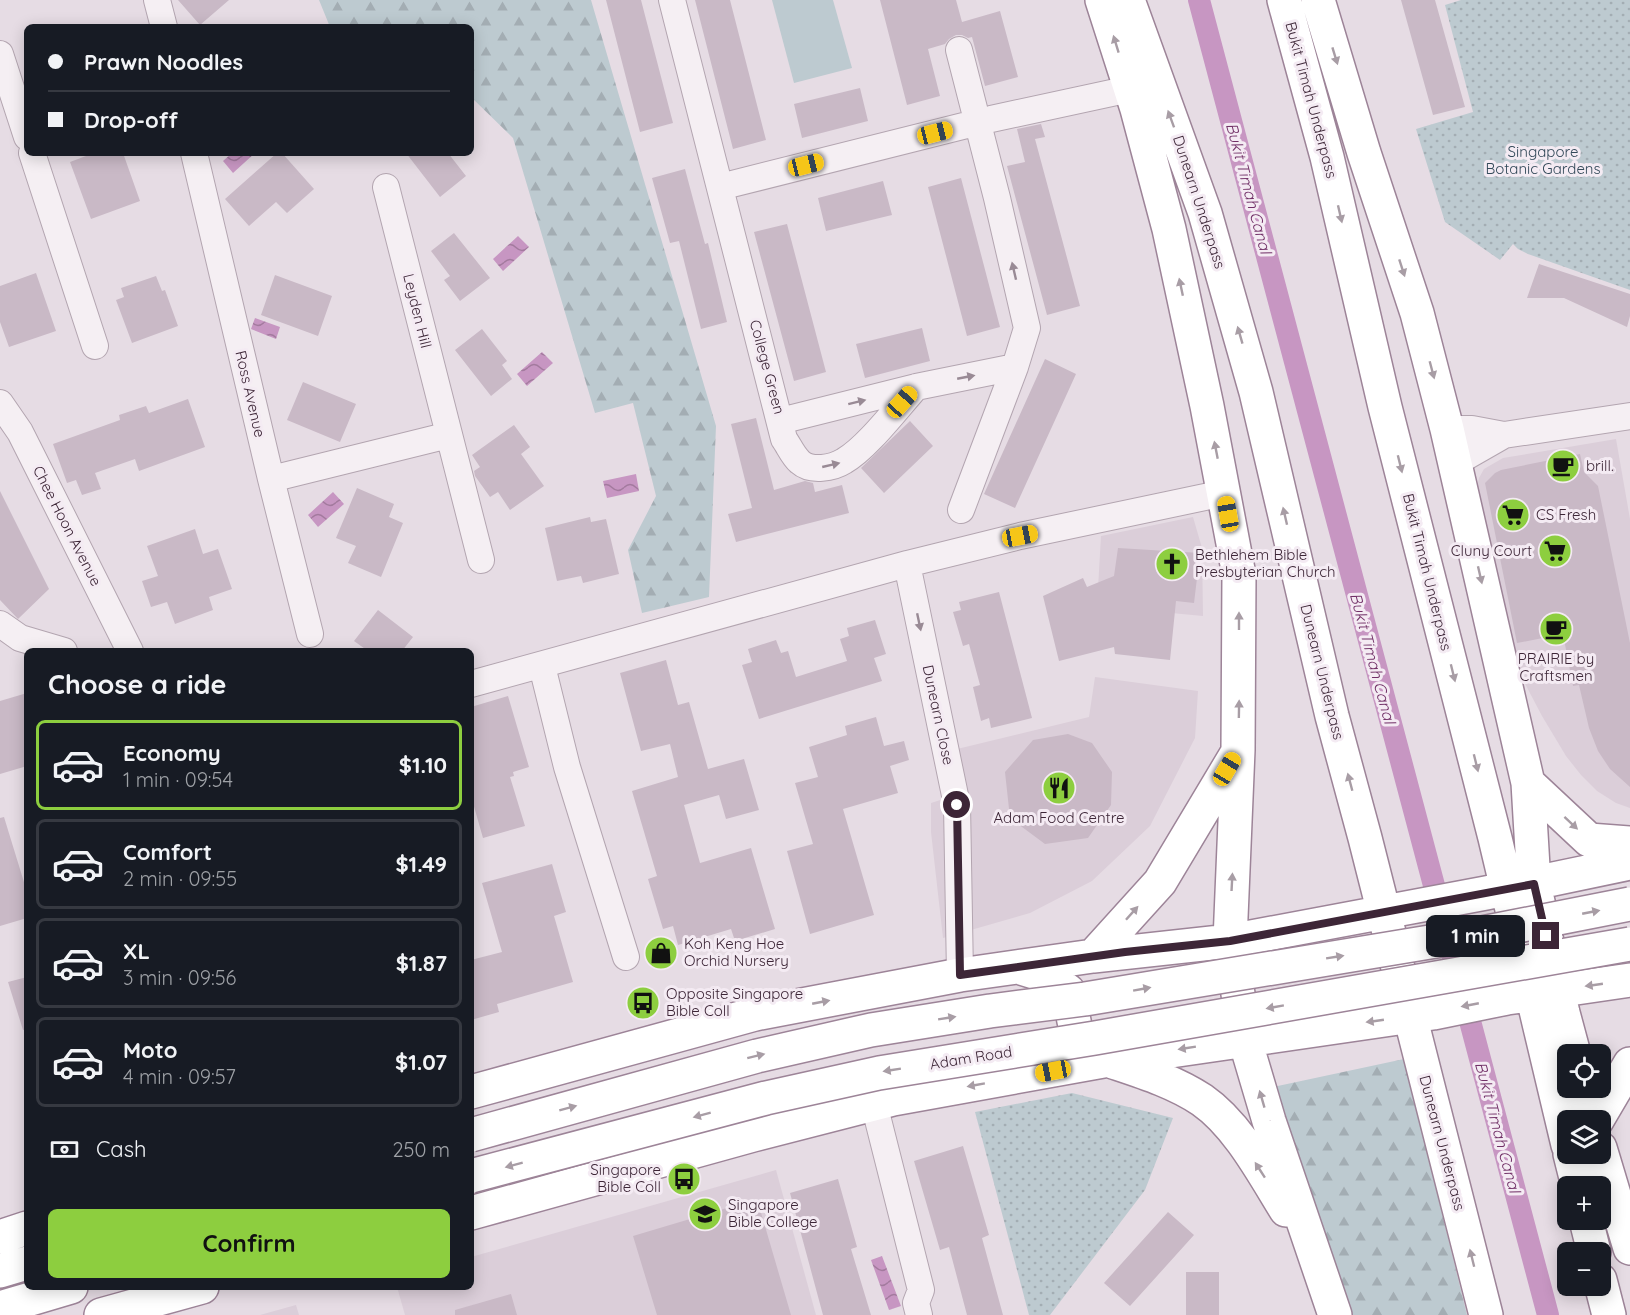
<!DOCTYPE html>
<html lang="en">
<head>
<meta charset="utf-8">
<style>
	body { margin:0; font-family:Quicksand,sans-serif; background:#242831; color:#f1f3f6; height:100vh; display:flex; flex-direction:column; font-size:22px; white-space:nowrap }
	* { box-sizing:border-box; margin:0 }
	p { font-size:20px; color:#9ea1a6 }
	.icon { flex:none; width:33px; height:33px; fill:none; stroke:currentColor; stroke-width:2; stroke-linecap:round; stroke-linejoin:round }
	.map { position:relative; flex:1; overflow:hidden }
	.drawer { position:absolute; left:24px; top:648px; width:450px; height:642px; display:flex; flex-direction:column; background:#171b24; border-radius:9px; box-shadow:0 3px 15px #0003 }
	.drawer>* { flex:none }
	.guide { position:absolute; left:24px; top:24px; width:450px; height:132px; border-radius:9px; box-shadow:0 3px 15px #0003; display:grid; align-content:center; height:132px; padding:0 24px; background:#171b24 }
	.fabs { position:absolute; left:1557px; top:1044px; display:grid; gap:12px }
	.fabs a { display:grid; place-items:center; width:54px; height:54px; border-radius:9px; background:#171b24; box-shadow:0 3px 15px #0003; font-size:30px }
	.end { position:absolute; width:27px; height:27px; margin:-14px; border:8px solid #3d2637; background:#fff; box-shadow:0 0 0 3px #fff }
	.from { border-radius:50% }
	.bubble { position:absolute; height:42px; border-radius:9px; background:#171b24; box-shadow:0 3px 15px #0003; font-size:20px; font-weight:800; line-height:42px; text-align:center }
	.car { position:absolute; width:18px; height:36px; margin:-18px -9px; border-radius:8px; box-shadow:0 0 4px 2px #0007; background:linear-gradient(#f5c518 24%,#345 0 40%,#f5c518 0 76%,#345 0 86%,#f5c518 0) }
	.guide b { display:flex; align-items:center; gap:21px; height:57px; font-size:22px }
	.guide b+b { border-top:2px solid #363941 }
	.guide i { width:15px; height:15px; background:#f1f3f6 }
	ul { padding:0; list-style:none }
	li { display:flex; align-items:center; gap:18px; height:90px; margin:0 12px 9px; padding:0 12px; border:3px solid #363941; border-radius:9px }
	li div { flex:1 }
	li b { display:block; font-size:22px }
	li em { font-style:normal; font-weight:800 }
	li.selected { border-color:#8dce3f }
	li>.icon { width:54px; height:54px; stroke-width:1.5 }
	h2 { padding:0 24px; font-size:27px; line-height:72px }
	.pay { display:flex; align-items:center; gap:15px; height:66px; padding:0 24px; font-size:22px }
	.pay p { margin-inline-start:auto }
	.cta { display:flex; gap:12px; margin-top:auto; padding:12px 24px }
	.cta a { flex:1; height:69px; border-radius:9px; background:#8dce3f; color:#111; font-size:24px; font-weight:800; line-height:69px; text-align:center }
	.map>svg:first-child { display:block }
</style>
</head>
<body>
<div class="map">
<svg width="1630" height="1315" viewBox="0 0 1630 1315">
	<defs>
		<pattern id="grass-dots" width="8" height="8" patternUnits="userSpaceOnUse" patternTransform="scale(1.5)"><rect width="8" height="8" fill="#bdcad0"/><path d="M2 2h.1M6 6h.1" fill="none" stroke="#a3adb3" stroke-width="1.8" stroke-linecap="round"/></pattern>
		<pattern id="forest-firs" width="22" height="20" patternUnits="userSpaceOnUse" patternTransform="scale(1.5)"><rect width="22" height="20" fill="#bdcad0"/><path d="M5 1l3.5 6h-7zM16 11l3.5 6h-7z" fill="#a3adb3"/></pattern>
		<pattern id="water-waves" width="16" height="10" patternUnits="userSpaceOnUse" patternTransform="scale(1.5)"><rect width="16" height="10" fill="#c796c2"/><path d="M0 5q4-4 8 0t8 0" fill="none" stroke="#a37a9e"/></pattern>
	</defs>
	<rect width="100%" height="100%" fill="#e6dce4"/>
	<path fill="#dbced9" d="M1616 439 1630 519V808L1616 803 1597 791 1581 775 1566 756 1542 716 1520 674 1477 486 1479 478 1484 469 1503 458Z
		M1193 517 1202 548 1203 616 1097 606 1101 536Z
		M1095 677 1198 691 1195 738 1150 826 1092 881 1030 913 943 938 931 832V803L962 793 953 750 1089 717Z
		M776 1170 816 1315H405L397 1287H471V1257Z
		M296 1305 299 1315H260Z"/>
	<path fill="url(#grass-dots)" d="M1461 0H1630V290L1528 254 1518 249 1513 244 1500 260 1445 222 1416 129 1473 112 1445 5Z
		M1072 1093 1173 1118 1145 1190 1050 1315H1029L975 1112Z"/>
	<path fill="url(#forest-firs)" d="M319 0H591L716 426 709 597 642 613 628 550 656 496 633 403 595 413 513 138 471 97V27H330Z
		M1404 1059 1467 1315H1350L1273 1087Z"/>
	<path fill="#bdcad0" d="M772 0H833L852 68 794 83Z"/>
	<path fill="url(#water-waves)" d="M232 153H255L233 173 223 161Z
		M518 236 529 247 503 271 493 259Z
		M255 318 280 327 276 339 251 329Z
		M542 352 553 363 527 386 517 374Z
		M636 474 639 491 607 498 603 481Z
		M333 492 344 504 318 527 308 515Z
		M882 1256 901 1306 889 1310 871 1260Z"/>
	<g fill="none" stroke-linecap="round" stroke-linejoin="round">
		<path stroke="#c796c2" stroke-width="22" d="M1199 0 1548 1315"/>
	</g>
	<path fill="#c9b9c6" d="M178 0H229L200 25Z
		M606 0H641L673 123 640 132Z
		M695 0H730L766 140 733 149Z
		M880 0H956L962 22 1000 11 1018 77 985 86 972 37 968 38 962 35H956L949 39 945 44 928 49 940 96 907 105Z
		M1401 0H1435L1465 107 1433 115Z
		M860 88 868 121 802 138 794 104Z
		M1041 124 1045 137 1035 139 1080 306 1047 315 1007 166 1025 162 1017 129Z
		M94 153H123L140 201 91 219 70 162Z
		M277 153H282L314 189 287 213 276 202 249 226 225 199Z
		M406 153H448L466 176 440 197Z
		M685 169 705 244 708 243 727 322 701 329 679 241 670 243 652 178Z
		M961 178 1000 327 967 336 928 187Z
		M883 181 892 215 826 231 818 198Z
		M787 224 826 372 794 381 754 232Z
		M454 233 490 278 460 301 444 280 450 276 431 251Z
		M1539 264 1630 294V316L1627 327 1564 298H1527Z
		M36 273 56 331 9 347 0 322V286Z
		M275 275 332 296 318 336 261 315Z
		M156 276 162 291 165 290 178 326 132 343 116 300 124 297 121 288Z
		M922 328 930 361 865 378 856 344Z
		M482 329 507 361 502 365 512 379 491 396 455 350Z
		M1045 359 1076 374 1015 508 984 494Z
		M303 382 356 404 340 442 287 420Z
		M188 399 205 447 139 471 135 459 95 473 101 489 82 495 76 480 67 483 53 444 120 420 119 415 146 406 149 413Z
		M756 418 774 490 805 481 813 483 815 492 842 485 849 513 736 542 728 514 752 508 731 424Z
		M910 421 933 446 884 493 861 468Z
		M514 425 530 447 521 454 544 486 510 510 498 492 490 497 475 476 474 471 480 467 472 455Z
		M1580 454 1584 472 1598 486 1630 643V787L1610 769 1598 751 1589 728 1579 685 1573 686 1563 634 1517 643 1485 483 1495 473 1501 470Z
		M357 488 394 504 389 517 403 523 381 577 348 563 356 546 336 538Z
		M0 491 49 589 18 619 0 600Z
		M590 517 591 522 606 519 619 574 583 583 581 576 557 581 545 528Z
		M195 529 203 554 218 549 232 589 209 597 213 610 175 624 167 602 151 607 142 581 158 576 147 546Z
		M1118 548 1200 553 1194 603 1176 601 1170 660 1115 654 1114 647 1059 661 1043 596 1083 578 1087 587 1114 576Z
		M999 592 1032 718 991 728 989 718 981 721 973 687 980 685 969 644 963 646 953 612 961 610 959 602Z
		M378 610 413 637 402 651H368L354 641Z
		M875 620 886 654 874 658 882 681 759 719 742 665 752 662 748 649 776 640 781 653 788 651 796 677 847 661 840 639 849 636 847 628Z
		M666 660 678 705 689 702 708 769 744 759 759 810 726 819 719 795 684 805 700 863 751 848 775 929 735 941 731 929 678 945 673 926 663 929 648 879 657 876 632 791 678 777 670 744 641 751 620 673Z
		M27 693V766L0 774V701Z
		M508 696 529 767 513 772 514 776 510 777 525 826 483 838 471 796V707Z
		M876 717 884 746 904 741 909 760 890 766 898 793 843 809 874 915 810 934 787 851 813 844 795 783 818 777 809 747 847 735 845 726Z
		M1068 734 1092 743 1112 772 1111 805 1088 838 1045 844 1010 818 1005 772 1033 740Z
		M4 817 27 892V918L0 926V818Z
		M552 864 566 912 554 916 573 982 497 1004 499 1012 471 1020V960L502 952 482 883Z
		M27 977V1029L23 1030 8 982Z
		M963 1146 989 1235 982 1238 1003 1315H967L949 1247 940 1250 914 1161Z
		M838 1179 857 1247 851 1249 871 1315H823L790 1193Z
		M757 1199 791 1315H657L633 1236Z
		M1168 1212 1194 1235 1130 1306 1104 1283Z
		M1186 1272H1219V1315H1186Z
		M511 1294 517 1315H455V1310Z"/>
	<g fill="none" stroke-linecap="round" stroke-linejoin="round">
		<defs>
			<path id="street" d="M157 0 164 27
				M672 0 784 439C789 446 793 456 800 462 811 472 833 468 844 461 867 448 897 408 916 387
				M959 50 997 198 1027 328 1015 367 961 510
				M0 54 27 137
				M32 153 95 346
				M194 153 271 479 310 634
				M386 187 481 560
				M720 187 991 119 1130 89
				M0 403 20 432 130 651
				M780 421 916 387 1015 367
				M1447 429H1472L1504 435 1630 416
				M1455 463 1504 435
				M271 479 449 435
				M907 564 957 805 960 975
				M0 624 20 638 64 651
				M542 666 567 767 626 957
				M471 684 907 564 1020 536 1224 493
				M874 1104 921 1290 916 1303 919 1315"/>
			<path id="highway" d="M1102 0 1137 109 1169 229 1207 406 1239 575 1238 750 1230 941 1245 1040 1269 1121 1335 1315
				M1128 0 1205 213 1256 392 1332 716 1365 838 1486 1315
				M1284 0 1327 157 1385 407 1495 838 1568 1145
				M1318 0 1364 153 1417 313 1447 429 1528 783 1534 884 1563 1013 1574 1054
				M1528 783 1589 840 1630 843
				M1093 956 1160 882 1236 755
				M1018 967 1047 976 1068 991 1076 1031 1053 1062
				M1113 1062C1143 1072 1175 1082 1202 1100 1238 1125 1263 1173 1286 1210
				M1583 1088 1593 1120
				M471 1092 755 1014 960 975 1093 956 1230 941 1486 893 1630 863
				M1597 1120 1630 1064
				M1600 1148 1630 1248
				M1570 1154 1578 1186
				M471 1213 753 1135 893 1099 1109 1060 1433 1013 1507 998 1630 980
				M1586 1220 1594 1252
				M0 1237 27 1228
				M0 1271 27 1263
				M1600 1280 1609 1315
				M0 1308 71 1287
				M101 1315 202 1287"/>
		</defs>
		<use href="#street" stroke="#b3a5b0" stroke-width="28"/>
		<use href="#highway" stroke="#9d8498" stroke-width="36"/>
		<use href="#street" stroke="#f5eff3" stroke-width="26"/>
		<use href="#highway" stroke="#fff" stroke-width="33"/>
		<defs>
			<path id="highway-bridge" d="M471 1135 757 1056 871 1030 990 1011 1085 999 1472 935 1630 904
				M471 1176 766 1098 879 1073 1095 1038 1630 944"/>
		</defs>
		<use href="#highway-bridge" stroke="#9d8498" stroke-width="36" stroke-linecap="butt"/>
		<use href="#highway-bridge" stroke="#fff" stroke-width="33"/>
	</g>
	<defs><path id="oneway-solid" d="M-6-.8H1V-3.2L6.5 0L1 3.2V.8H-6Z" transform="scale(1.5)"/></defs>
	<g fill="#a89da5">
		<use href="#oneway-solid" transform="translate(1116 44) rotate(-107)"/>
		<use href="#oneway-solid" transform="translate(1335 56) rotate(73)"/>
		<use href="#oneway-solid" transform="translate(1171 119) rotate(-110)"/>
		<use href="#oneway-solid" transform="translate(1340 214) rotate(77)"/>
		<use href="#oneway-solid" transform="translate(1402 268) rotate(72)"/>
		<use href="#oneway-solid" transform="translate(1181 287) rotate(-102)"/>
		<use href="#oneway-solid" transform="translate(1240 335) rotate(-106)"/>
		<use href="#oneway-solid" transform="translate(1432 370) rotate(75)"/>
		<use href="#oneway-solid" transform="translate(1216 450) rotate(-101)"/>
		<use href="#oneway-solid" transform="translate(1400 464) rotate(76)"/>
		<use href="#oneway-solid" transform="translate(1285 516) rotate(-103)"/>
		<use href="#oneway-solid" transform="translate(1480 575) rotate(77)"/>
		<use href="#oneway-solid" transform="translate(1239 621) rotate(-90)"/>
		<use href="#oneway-solid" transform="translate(1453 673) rotate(76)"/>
		<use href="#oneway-solid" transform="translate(1239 709) rotate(-89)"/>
		<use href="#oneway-solid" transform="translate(1476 763) rotate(76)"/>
		<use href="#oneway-solid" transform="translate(1350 782) rotate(-105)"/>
		<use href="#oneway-solid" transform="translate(1571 823) rotate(43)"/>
		<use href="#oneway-solid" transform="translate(1232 882) rotate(-87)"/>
		<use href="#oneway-solid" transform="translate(1591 912) rotate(-11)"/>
		<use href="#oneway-solid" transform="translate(1132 913) rotate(-48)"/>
		<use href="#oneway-solid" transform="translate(1335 957) rotate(-9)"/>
		<use href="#oneway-solid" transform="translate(1594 985) rotate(172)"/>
		<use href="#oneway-solid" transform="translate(1142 989) rotate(-10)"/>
		<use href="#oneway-solid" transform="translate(821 1002) rotate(-11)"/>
		<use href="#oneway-solid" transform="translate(1470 1005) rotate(169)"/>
		<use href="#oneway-solid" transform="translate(1275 1007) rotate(170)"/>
		<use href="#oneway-solid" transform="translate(947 1018) rotate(-9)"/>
		<use href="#oneway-solid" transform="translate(1375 1021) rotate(172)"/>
		<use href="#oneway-solid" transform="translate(1187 1048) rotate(171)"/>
		<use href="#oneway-solid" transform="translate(756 1056) rotate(-14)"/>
		<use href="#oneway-solid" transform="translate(892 1070) rotate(171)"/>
		<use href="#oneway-solid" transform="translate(976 1085) rotate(170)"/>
		<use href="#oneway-solid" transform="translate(1262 1099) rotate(-106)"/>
		<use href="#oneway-solid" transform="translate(568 1108) rotate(-15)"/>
		<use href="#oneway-solid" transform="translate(702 1115) rotate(165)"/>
		<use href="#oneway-solid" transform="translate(514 1165) rotate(165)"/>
		<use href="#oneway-solid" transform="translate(1260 1170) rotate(-123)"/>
		<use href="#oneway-solid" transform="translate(1472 1258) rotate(-104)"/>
	</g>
	<g fill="#998a95">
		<use href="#oneway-solid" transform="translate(1014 271) rotate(-103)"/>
		<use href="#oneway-solid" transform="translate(966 377) rotate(-11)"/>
		<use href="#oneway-solid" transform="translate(857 402) rotate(-14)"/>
		<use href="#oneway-solid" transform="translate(831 465) rotate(-13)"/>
		<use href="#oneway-solid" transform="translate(919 622) rotate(78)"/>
	</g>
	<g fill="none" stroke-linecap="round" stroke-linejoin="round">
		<path stroke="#3d2637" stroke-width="8" d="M957 805 960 975 1125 952 1230 941 1534 884 1546 936"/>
	</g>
	<defs>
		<symbol id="cafe-disc" viewBox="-11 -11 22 22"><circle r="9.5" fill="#8dce3f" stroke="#f4ebf3"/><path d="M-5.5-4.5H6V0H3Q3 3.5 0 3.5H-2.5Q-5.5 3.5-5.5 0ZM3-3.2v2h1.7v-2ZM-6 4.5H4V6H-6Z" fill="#111"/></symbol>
		<symbol id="supermarket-disc" viewBox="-11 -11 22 22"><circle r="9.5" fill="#8dce3f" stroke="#f4ebf3"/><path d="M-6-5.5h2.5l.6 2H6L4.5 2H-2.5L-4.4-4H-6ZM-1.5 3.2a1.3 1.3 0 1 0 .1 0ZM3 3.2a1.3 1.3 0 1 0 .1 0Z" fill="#111"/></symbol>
		<symbol id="church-disc" viewBox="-11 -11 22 22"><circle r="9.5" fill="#8dce3f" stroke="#f4ebf3"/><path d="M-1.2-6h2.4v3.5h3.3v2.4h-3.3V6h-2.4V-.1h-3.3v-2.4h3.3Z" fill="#111"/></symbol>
		<symbol id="restaurant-disc" viewBox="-11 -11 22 22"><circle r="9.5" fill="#8dce3f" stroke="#f4ebf3"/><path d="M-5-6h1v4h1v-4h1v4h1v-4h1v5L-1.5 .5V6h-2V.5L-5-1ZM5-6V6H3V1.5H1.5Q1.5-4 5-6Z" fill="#111"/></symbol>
		<symbol id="shop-disc" viewBox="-11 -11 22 22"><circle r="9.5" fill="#8dce3f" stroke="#f4ebf3"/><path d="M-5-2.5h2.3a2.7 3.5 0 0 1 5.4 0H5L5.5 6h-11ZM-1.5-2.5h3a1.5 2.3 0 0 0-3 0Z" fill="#111"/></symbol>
		<symbol id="bus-disc" viewBox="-11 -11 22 22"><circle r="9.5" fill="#8dce3f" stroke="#f4ebf3"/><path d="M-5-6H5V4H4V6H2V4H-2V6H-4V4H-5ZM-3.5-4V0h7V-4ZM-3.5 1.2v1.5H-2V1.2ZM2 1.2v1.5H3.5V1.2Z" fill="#111"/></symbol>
		<symbol id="university-disc" viewBox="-11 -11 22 22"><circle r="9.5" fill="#8dce3f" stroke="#f4ebf3"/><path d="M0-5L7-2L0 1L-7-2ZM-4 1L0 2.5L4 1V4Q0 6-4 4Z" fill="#111"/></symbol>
	</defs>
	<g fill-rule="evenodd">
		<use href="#cafe-disc" x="1544" y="447" width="38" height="38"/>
		<use href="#supermarket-disc" x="1494" y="496" width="38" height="38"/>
		<use href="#supermarket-disc" x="1536" y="532" width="38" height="38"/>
		<use href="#church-disc" x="1153" y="545" width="38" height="38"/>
		<use href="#cafe-disc" x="1537" y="610" width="38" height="38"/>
		<use href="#restaurant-disc" x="1040" y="769" width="38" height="38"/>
		<use href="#shop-disc" x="642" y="934" width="38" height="38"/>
		<use href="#bus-disc" x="624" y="984" width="38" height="38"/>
		<use href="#bus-disc" x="665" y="1160" width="38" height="38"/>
		<use href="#university-disc" x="686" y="1195" width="38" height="38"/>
	</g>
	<g text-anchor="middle" stroke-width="6" stroke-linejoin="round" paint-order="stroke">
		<g font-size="15" fill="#3d2637" stroke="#f4ebf3">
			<text transform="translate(1311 100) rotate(75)" y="5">Bukit Timah Underpass</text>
			<text transform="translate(1199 202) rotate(72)" y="5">Dunearn Underpass</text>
			<text transform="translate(417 311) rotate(76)" y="5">Leyden Hill</text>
			<text transform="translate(767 367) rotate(75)" y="5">College Green</text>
			<text transform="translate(250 394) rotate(77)" y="5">Ross Avenue</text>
			<text transform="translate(67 526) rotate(63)" y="5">Chee Hoon Avenue</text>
			<text transform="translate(1427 572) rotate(76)" y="5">Bukit Timah Underpass</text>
			<text transform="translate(1322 672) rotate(76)" y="5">Dunearn Underpass</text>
			<text transform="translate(938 715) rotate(78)" y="5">Dunearn Close</text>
			<text transform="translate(971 1058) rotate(-9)" y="5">Adam Road</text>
			<text transform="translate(1442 1143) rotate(75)" y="5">Dunearn Underpass</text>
		</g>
		<g font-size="15" fill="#334959" stroke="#f4ebf3">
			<text x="1543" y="157">Singapore<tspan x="1543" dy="17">Botanic Gardens</tspan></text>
		</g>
		<g font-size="15" fill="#3d2637" stroke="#f4ebf3" text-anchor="start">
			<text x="1586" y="471">brill.</text>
			<text x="1536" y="520">CS Fresh</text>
			<text x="1532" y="556" text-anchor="end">Cluny Court</text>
			<text x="1195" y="560">Bethlehem Bible<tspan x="1195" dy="17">Presbyterian Church</tspan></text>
			<text x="1556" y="664" text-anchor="middle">PRAIRIE by<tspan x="1556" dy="17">Craftsmen</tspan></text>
			<text x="1059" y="823" text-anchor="middle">Adam Food Centre</text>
			<text x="684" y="949">Koh Keng Hoe<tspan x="684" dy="17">Orchid Nursery</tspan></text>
			<text x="666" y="999">Opposite Singapore<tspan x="666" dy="17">Bible Coll</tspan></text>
			<text x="661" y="1175" text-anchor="end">Singapore<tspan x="661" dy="17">Bible Coll</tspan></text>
			<text x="728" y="1210">Singapore<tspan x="728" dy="17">Bible College</tspan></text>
		</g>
		<g font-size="16" font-style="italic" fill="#713067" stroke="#f4ebf3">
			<text transform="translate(1249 188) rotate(75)" y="6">Bukit Timah Canal</text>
			<text transform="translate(1373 658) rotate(75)" y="6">Bukit Timah Canal</text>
			<text transform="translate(1498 1127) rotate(75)" y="6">Bukit Timah Canal</text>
		</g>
	</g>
</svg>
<div class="fabs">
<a><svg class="icon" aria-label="locate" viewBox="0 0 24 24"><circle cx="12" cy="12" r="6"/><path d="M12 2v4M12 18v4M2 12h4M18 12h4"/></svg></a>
<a><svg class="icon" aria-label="layers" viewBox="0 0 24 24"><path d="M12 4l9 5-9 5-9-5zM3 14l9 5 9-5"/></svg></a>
<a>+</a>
<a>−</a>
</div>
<i class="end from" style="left:957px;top:805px"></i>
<i class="end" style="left:1546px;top:936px"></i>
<div class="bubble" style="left:1426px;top:915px;width:99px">1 min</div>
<i class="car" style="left:935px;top:133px;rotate:76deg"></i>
<i class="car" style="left:806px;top:165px;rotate:76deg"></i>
<i class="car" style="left:902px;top:402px;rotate:42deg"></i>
<i class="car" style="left:1228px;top:514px;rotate:350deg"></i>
<i class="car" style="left:1020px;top:536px;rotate:79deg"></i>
<i class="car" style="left:1227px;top:769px;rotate:31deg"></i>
<i class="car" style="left:1053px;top:1071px;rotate:259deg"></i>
<div class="guide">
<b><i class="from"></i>Prawn Noodles</b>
<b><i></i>Drop-off</b>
</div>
<section class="drawer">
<h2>Choose a ride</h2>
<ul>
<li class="selected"><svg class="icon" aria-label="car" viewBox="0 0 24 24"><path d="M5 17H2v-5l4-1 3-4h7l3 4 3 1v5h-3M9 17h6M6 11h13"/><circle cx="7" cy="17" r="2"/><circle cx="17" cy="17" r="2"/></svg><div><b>Economy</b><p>1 min · 09:54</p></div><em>$1.10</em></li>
<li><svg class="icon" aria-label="car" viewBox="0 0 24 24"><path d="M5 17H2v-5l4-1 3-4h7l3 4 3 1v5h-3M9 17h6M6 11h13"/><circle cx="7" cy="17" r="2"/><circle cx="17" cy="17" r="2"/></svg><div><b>Comfort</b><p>2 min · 09:55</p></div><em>$1.49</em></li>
<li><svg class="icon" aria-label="car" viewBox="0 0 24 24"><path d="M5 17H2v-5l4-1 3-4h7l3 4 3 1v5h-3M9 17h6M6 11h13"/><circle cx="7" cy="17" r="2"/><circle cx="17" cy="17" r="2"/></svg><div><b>XL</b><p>3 min · 09:56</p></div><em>$1.87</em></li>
<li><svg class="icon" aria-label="car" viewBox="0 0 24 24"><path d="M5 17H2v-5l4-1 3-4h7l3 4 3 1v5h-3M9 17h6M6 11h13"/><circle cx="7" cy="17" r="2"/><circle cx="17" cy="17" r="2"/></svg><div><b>Moto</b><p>4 min · 09:57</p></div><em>$1.07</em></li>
</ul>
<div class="pay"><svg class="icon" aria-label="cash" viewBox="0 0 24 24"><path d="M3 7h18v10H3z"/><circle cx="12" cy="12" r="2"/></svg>Cash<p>250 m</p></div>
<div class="cta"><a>Confirm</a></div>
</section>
</div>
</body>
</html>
